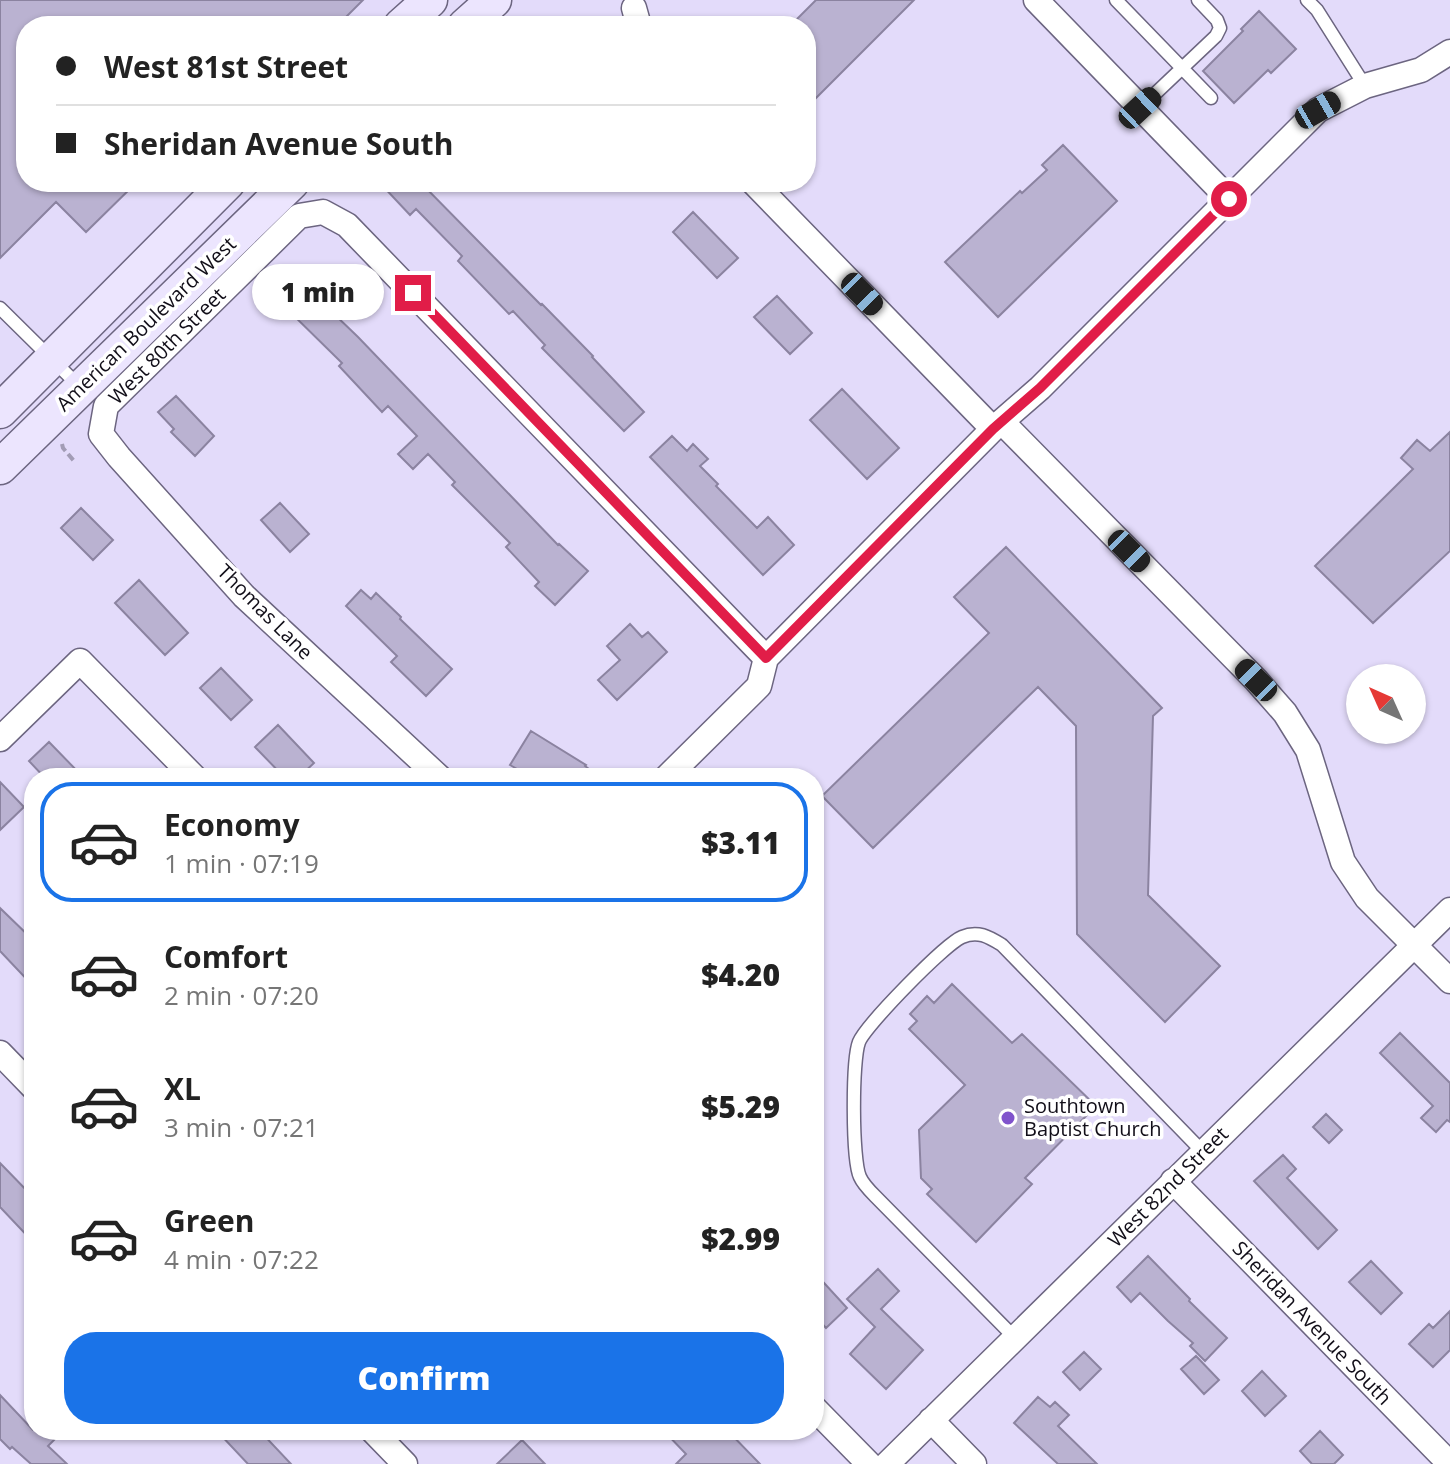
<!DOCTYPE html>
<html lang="en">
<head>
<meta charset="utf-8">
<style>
	body { margin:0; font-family:"Open Sans",sans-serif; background:#f2f2f2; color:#222; height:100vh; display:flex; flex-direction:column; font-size:30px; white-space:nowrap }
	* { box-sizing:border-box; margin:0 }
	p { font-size:26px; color:#767676 }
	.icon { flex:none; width:44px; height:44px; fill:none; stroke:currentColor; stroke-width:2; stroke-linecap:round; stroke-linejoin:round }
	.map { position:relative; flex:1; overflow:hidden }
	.sheet { position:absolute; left:24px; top:768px; width:800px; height:672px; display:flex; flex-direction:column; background:#fff; border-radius:32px; box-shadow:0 2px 6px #0004 }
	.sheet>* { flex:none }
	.hud { position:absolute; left:16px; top:16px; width:800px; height:176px; border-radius:32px; box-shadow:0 2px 6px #0004; display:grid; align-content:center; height:176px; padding:0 40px; background:#fff }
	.needle { width:52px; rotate:315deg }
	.tools { position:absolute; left:1346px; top:664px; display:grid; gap:16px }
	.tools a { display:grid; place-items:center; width:80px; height:80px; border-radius:50%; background:#fff; box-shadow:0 2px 6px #0004; font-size:40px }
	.end { position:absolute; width:36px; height:36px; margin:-18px; border:10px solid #e11d48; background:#fff; box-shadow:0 0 0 4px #fff }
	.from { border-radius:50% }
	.bubble { position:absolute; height:56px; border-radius:28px; background:#fff; box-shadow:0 2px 6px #0004; font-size:26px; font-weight:800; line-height:56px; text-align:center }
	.car { position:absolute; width:24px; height:48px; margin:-24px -12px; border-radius:10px; box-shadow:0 0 6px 2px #0007; background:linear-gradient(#222 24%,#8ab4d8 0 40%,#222 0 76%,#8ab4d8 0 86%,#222 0) }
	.hud b { display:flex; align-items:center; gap:28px; height:76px; font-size:30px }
	.hud b+b { border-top:2px solid #e0e0e0 }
	.hud i { width:20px; height:20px; background:#222 }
	ul { padding:14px 0 0; list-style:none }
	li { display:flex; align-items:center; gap:24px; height:120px; margin:0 16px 12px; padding:0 24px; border:4px solid transparent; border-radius:32px }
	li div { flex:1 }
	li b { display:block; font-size:30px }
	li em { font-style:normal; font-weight:800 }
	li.selected { border-color:#1a73e8 }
	li>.icon { width:72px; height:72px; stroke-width:1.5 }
	.cta { display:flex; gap:16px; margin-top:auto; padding:16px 40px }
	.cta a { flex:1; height:92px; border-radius:32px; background:#1a73e8; color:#fff; font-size:32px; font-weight:800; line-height:92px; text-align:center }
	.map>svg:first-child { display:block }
</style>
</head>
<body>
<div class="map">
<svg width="1450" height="1464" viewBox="0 0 1450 1464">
	<rect width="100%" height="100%" fill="#e3dbfa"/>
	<path fill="#bab2d1" stroke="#8b83a0" stroke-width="2" d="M0 0H363L337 26H26V182H137L86 232 56 202 0 258Z
		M816 0H914L806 108V26H790Z
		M1259 11 1296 49 1271 73 1268 70 1234 103 1203 71 1243 31 1241 29Z
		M1063 145 1117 201 998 317 945 262 1020 191 1022 193 1047 170 1042 165Z
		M379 182H420L541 305 542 304 593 356 592 357 644 412 624 431 542 348 545 345 513 311 509 314 458 261 462 256 416 209 410 215Z
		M693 212 738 258 717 278 673 232Z
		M306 287 358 337 558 545 559 544 588 571 555 605 535 586 539 582 506 547 510 543 452 485 455 482 428 454 413 469 398 454 417 436 388 406 382 412 339 366 342 363 286 308Z
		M777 296 812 333 790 354 754 317Z
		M842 389 899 448 867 479 810 420Z
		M176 396 214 436 195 456 171 432 174 429 158 412Z
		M1450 432V551L1373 623 1315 566 1413 469 1401 458 1417 440 1430 451Z
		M672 436 687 451 693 444 708 459 700 466 718 484 716 486 757 528 768 517 794 545 763 575 650 457Z
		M280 503 309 534 290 552 261 520Z
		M81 508 113 540 93 560 61 528Z
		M1006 547 1162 708 1153 716 1148 895 1220 966 1165 1022 1077 934 1076 726 1038 687 873 848 822 796 989 633 954 597Z
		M139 580 188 633 165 655 115 603Z
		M361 590 371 599 376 593 401 617 400 619 452 669 426 696 391 662 397 656 346 606Z
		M630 624 642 637 648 632 667 652 617 700 598 680 620 660 607 646Z
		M221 668 252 700 231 720 200 688Z
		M278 725 314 763 298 778H285L255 747Z
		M531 731 586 765 585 766 601 778H533L510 765Z
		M49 742 84 778H45L29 761Z
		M0 782 24 807 0 830Z
		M0 908 34 941V987L0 951Z
		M952 984 1012 1043 1022 1034 1096 1106 1025 1178 1032 1184 976 1242 927 1194 932 1189 921 1178 919 1130 965 1085 909 1029 917 1021 910 1014 927 996 934 1003Z
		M1400 1033 1450 1083V1122L1447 1120 1436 1132 1421 1118 1433 1106 1380 1053Z
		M1326 1114 1342 1130 1329 1143 1313 1127Z
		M1283 1155 1296 1169 1287 1178 1337 1230 1318 1249 1254 1181Z
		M0 1163 34 1198V1243L0 1207Z
		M1148 1256 1190 1299 1189 1301 1227 1338 1205 1361 1190 1346 1193 1343 1168 1321 1140 1293 1131 1302 1117 1287Z
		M1371 1261 1402 1293 1381 1314 1349 1282Z
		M878 1269 899 1291 881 1309 923 1350 886 1389 850 1354 875 1327 847 1299Z
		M814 1272 847 1308 826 1328 814 1315Z
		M1450 1311V1350L1433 1367 1409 1344 1429 1324 1433 1328Z
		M1084 1352 1101 1369 1080 1390 1063 1372Z
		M1196 1356 1219 1380 1204 1394 1181 1369Z
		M1262 1371 1286 1396 1265 1416 1242 1391Z
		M0 1395 33 1430H64L48 1446 67 1464H31L12 1447 10 1449 0 1439Z
		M1038 1397 1050 1407 1055 1402 1069 1415 1058 1426 1097 1464H1058L1014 1423Z
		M216 1430H259L291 1464H248Z
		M663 1430H727L760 1464H676L686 1454Z
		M1320 1431 1343 1455 1334 1464H1312L1300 1451Z
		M522 1440 545 1464H497Z"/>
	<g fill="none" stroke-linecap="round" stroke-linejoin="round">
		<defs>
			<path id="lane" d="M1116 0 1211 98
				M1307 0 1317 10 1365 86
				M1140 108 1216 36 1220 28 1217 20 1198 0
				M0 308 80 387
				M1015 1338 875 1196C870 1191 863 1184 860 1177 852 1160 852 1060 859 1042 866 1025 945 944 962 937 978 930 989 937 1002 945L1203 1152"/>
			<path id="street" d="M1036 0 1229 199
				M634 8 639 26
				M753 182 993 429
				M1002 422 1256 680 1285 713 1308 750 1343 862 1367 898 1450 981
				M0 739 80 661 195 778
				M440 778 244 596 119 457 101 434 106 406 299 216 323 212 347 225 766 658
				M666 778 759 686 766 658 993 429 1040 388 1318 110 1365 86 1421 70 1450 52
				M0 1053 34 1088
				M1173 1181 1450 1464
				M814 1408 869 1464
				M931 1420 974 1464
				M372 1430 405 1464
				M887 1464 1450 910"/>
			<path id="secondary" d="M401 26 430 0
				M465 26 494 0
				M0 411 228 182
				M0 467 292 182"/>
		</defs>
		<use href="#lane" stroke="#6c6580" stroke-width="15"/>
		<use href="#street" stroke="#6c6580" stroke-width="27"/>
		<use href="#secondary" stroke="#6c6580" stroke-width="37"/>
		<path stroke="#a29cb5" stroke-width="4" stroke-dasharray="8 4" stroke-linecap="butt" d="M62 444 63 448 74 461"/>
		<use href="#lane" stroke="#fff" stroke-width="12"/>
		<use href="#street" stroke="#fff" stroke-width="24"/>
		<use href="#secondary" stroke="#ece5fe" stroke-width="34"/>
	</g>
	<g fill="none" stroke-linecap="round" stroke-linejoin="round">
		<path stroke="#e11d48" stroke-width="10" d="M413 293 766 658 993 429 1040 388 1229 199"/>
	</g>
	<circle fill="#8053cc" stroke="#fff" stroke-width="3" cx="1008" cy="1118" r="8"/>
	<g text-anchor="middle" stroke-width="7" stroke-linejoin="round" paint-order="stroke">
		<g font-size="20" fill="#110e18" stroke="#fff">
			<text transform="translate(146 324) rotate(-44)" y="7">American Boulevard West</text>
			<text transform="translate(167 346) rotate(-45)" y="7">West 80th Street</text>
			<text transform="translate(265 612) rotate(45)" y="7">Thomas Lane</text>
			<text transform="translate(1168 1187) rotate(-45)" y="7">West 82nd Street</text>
			<text transform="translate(1312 1323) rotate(46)" y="7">Sheridan Avenue South</text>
		</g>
		<g font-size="20" fill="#110e18" stroke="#fff" text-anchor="start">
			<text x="1024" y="1113">Southtown<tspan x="1024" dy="23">Baptist Church</tspan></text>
		</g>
	</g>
</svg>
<div class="tools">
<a><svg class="needle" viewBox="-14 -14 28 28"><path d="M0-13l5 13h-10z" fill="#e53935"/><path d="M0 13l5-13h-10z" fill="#767676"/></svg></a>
</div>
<i class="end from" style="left:1229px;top:199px"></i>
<i class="end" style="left:413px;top:293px"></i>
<div class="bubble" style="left:252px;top:264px;width:132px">1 min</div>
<i class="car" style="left:1140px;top:108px;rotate:47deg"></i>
<i class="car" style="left:1318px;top:110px;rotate:60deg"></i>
<i class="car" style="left:862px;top:294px;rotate:136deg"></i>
<i class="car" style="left:1129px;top:551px;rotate:135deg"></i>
<i class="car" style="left:1256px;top:680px;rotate:315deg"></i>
<div class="hud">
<b><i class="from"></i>West 81st Street</b>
<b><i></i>Sheridan Avenue South</b>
</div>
<section class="sheet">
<ul>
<li class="selected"><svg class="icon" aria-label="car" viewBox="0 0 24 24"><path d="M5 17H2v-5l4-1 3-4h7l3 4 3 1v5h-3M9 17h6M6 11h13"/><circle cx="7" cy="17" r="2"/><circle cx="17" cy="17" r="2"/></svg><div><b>Economy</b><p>1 min · 07:19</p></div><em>$3.11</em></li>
<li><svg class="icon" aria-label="car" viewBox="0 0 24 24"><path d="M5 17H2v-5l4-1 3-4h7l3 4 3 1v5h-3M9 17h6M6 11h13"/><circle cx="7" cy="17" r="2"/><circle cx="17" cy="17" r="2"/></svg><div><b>Comfort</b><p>2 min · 07:20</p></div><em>$4.20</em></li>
<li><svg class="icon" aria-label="car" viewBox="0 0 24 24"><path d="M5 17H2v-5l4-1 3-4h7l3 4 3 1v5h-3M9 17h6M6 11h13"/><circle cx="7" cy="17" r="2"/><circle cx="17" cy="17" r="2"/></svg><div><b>XL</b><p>3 min · 07:21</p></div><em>$5.29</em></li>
<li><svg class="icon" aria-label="car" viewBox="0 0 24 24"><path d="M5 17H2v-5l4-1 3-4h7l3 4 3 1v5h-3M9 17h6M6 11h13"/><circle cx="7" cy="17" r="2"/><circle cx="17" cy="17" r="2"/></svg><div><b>Green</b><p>4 min · 07:22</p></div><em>$2.99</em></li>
</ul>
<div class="cta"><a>Confirm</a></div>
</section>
</div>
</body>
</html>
